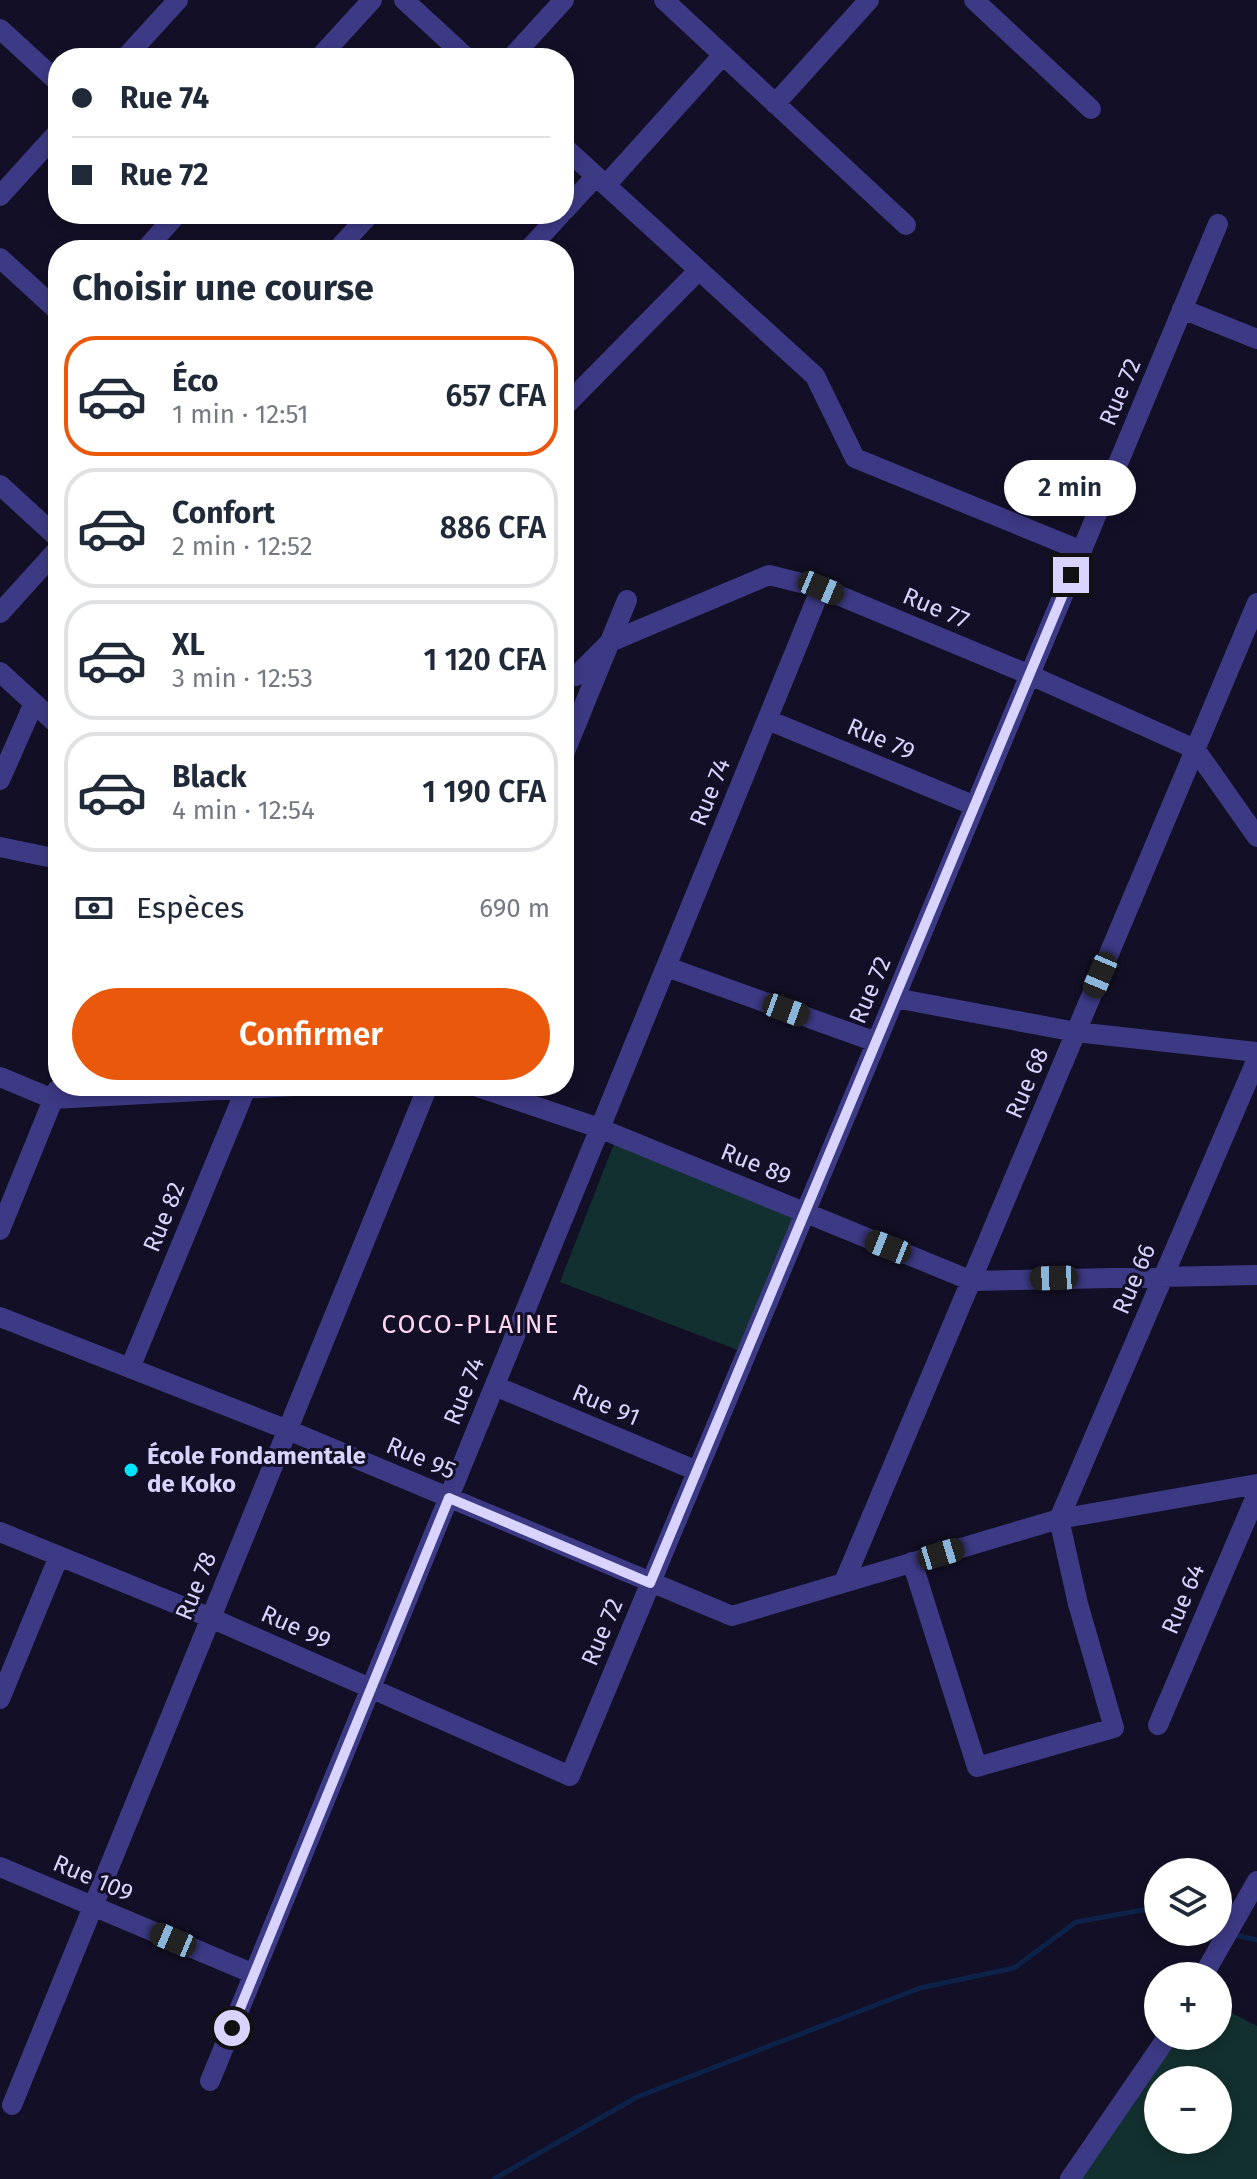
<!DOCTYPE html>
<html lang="fr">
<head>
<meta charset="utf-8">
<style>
	body { margin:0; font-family:"Fira Sans",sans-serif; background:#f6f6f7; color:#1f2937; height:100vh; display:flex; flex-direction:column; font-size:30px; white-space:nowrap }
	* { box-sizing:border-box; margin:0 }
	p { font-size:26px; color:#747a83 }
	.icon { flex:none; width:44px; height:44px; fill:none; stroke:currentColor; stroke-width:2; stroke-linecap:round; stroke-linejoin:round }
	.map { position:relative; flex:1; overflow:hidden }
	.panel { position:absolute; left:48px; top:240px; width:526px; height:856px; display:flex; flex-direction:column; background:#fff; border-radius:32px; box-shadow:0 4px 12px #0003 }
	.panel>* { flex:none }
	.hud { position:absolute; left:48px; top:48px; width:526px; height:176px; border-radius:32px; box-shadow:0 4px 12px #0003; display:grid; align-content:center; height:176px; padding:0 24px; background:#fff }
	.fabs { position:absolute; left:1144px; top:1858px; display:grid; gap:16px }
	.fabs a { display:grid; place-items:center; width:88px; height:88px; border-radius:50%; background:#fff; box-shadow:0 4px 12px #0003; font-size:40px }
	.end { position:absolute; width:36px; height:36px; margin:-18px; border:10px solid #d9d4ff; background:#111; box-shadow:0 0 0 4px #111 }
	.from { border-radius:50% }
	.bubble { position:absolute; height:56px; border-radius:28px; background:#fff; box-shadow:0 4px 12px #0003; font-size:26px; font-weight:600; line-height:56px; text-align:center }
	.car { position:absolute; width:24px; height:48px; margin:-24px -12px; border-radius:10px; box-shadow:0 0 6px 2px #0007; background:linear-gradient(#222 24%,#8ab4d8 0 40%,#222 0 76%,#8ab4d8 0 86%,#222 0) }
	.hud b { display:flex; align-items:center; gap:28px; height:76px; font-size:30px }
	.hud b+b { border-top:2px solid #e0e1e3 }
	.hud i { width:20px; height:20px; background:#1f2937 }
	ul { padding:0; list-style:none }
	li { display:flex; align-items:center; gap:24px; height:120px; margin:0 16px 12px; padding:0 8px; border:4px solid #e0e1e3; border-radius:32px }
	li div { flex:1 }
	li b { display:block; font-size:30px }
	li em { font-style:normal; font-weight:600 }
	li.on { border-color:#ea580c }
	li>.icon { width:72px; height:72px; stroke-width:1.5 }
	h2 { padding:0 24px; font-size:36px; line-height:96px }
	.pay { display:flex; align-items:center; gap:20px; height:88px; padding:0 24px; font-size:30px }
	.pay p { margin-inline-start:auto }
	.button { display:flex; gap:16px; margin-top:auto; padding:16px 24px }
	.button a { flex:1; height:92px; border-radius:48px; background:#ea580c; color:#fff; font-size:32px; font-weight:600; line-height:92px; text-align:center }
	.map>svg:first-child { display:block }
</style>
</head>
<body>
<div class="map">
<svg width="1257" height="2179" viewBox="0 0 1257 2179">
	<rect width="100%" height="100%" fill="#130f26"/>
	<path fill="#12302f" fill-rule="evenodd" d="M617 1136 799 1206 743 1352 560 1282Z
		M1218 2006 1257 2026V2179H1078L1179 2036H1218ZM1158 2080H1218V2140H1158Z"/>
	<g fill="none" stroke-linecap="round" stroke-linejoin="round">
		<path stroke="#0c2248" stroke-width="5" d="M1231 1934 1257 1940
			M494 2179 637 2097 920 1988 1014 1968 1076 1922 1143 1910 1158 1914"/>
		<path stroke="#3d3a85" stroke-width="20" d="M404 0 467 58
			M664 0 906 225
			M974 0 1091 109
			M0 29 58 82
			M125 58 178 0
			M319 58 372 0
			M511 58 564 0
			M775 104 869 0
			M564 147 815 376 855 458 1082 551
			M606 185 723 55
			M0 196 58 132
			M564 211 596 176
			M145 250 177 214
			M337 250 370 214
			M528 250 561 214
			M0 258 58 311
			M1182 309 1257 339
			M564 407 699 270
			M0 485 58 538
			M0 613 58 549
			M0 672 58 725
			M564 678 576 676 610 642 769 575 821 588 1030 675 1195 749 1257 837
			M768 720 975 806
			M564 754 627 600
			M0 780 34 703
			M0 847 58 859
			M667 967 876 1042
			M895 998 1076 1032 1257 1052
			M0 1077 53 1099 295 1086
			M475 1086 599 1128 972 1281 1257 1275
			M0 1230 57 1090
			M0 1317 288 1430 732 1616 1059 1519 1257 1484
			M130 1368 247 1086
			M495 1386 697 1471
			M0 1532 211 1618 570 1776 1218 224
			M912 1562 977 1767 1114 1728 1078 1604 1059 1519 1257 1059
			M844 1582 1257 603
			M0 1699 59 1556
			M1158 1725 1257 1494
			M0 1867 254 1974
			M1203 1976 1257 1881
			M210 2081 821 588
			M12 2105 428 1086
			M1070 2179 1168 2036"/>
	</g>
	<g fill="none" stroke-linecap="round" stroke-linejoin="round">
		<path stroke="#d9d4ff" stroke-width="10" d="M232 2028 449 1498 650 1583 1071 575"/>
	</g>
	<circle fill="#00e5ff" stroke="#130f26" stroke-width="3" cx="131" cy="1470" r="8"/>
	<g text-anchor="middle" stroke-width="6" stroke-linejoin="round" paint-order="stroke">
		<g font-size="24" fill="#d9d4ff" stroke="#130f26">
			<text transform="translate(1120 392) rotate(-67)" y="8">Rue 72</text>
			<text transform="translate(936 608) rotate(23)" y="8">Rue 77</text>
			<text transform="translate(881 739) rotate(23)" y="8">Rue 79</text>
			<text transform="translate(710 792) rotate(-68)" y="8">Rue 74</text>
			<text transform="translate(870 990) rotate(-67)" y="8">Rue 72</text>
			<text transform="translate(1027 1083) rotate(-67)" y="8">Rue 68</text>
			<text transform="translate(756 1164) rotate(22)" y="8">Rue 89</text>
			<text transform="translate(164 1217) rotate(-68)" y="8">Rue 82</text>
			<text transform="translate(1134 1279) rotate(-67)" y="8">Rue 66</text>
			<text transform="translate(464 1391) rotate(-68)" y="8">Rue 74</text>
			<text transform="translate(606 1405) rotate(23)" y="8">Rue 91</text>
			<text transform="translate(421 1458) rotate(23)" y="8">Rue 95</text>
			<text transform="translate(196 1586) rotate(-68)" y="8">Rue 78</text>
			<text transform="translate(1183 1599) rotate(-67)" y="8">Rue 64</text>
			<text transform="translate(296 1627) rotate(24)" y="8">Rue 99</text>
			<text transform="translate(602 1632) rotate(-67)" y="8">Rue 72</text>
			<text transform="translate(93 1878) rotate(23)" y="8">Rue 109</text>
		</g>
		<g font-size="24" font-weight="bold" fill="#d9d4ff" stroke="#130f26" text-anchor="start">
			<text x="147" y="1464">École Fondamentale<tspan x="147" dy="28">de Koko</tspan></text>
		</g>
		<g font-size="26" letter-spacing="2" fill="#ffd6f0" stroke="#130f26">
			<text x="471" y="1333">COCO-PLAINE</text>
		</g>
	</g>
</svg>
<div class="fabs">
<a><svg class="icon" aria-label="layers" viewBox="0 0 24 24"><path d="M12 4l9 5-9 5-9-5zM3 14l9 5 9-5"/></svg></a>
<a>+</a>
<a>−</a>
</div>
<i class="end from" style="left:232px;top:2028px"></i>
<i class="end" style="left:1071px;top:575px"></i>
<div class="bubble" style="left:1004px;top:460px;width:132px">2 min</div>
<i class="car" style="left:821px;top:588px;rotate:113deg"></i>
<i class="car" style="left:1100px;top:975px;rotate:203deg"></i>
<i class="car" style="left:786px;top:1010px;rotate:110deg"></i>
<i class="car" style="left:888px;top:1247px;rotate:292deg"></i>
<i class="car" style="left:1054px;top:1278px;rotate:268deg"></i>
<i class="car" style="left:941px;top:1554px;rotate:73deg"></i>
<i class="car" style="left:173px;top:1940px;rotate:293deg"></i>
<div class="hud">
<b><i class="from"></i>Rue 74</b>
<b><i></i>Rue 72</b>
</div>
<section class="panel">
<h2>Choisir une course</h2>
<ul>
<li class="on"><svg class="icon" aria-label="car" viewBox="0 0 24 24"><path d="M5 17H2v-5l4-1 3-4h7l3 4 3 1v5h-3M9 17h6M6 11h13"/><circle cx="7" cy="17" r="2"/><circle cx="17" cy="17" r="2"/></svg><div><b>Éco</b><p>1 min · 12:51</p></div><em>657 CFA</em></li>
<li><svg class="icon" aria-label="car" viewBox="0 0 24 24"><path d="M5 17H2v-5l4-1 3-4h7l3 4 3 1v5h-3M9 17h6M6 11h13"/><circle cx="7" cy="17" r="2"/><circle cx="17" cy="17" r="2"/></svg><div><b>Confort</b><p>2 min · 12:52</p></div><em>886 CFA</em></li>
<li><svg class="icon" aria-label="car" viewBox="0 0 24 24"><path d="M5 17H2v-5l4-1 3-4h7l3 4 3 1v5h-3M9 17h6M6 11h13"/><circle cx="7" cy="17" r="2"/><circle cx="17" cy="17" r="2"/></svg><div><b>XL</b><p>3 min · 12:53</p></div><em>1 120 CFA</em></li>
<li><svg class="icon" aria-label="car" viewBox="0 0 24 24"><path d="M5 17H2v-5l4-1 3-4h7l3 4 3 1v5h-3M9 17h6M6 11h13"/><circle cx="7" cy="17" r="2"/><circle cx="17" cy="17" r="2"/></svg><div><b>Black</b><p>4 min · 12:54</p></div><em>1 190 CFA</em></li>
</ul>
<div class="pay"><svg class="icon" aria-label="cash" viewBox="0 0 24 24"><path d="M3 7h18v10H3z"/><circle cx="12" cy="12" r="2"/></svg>Espèces<p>690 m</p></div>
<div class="button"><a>Confirmer</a></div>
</section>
</div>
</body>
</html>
